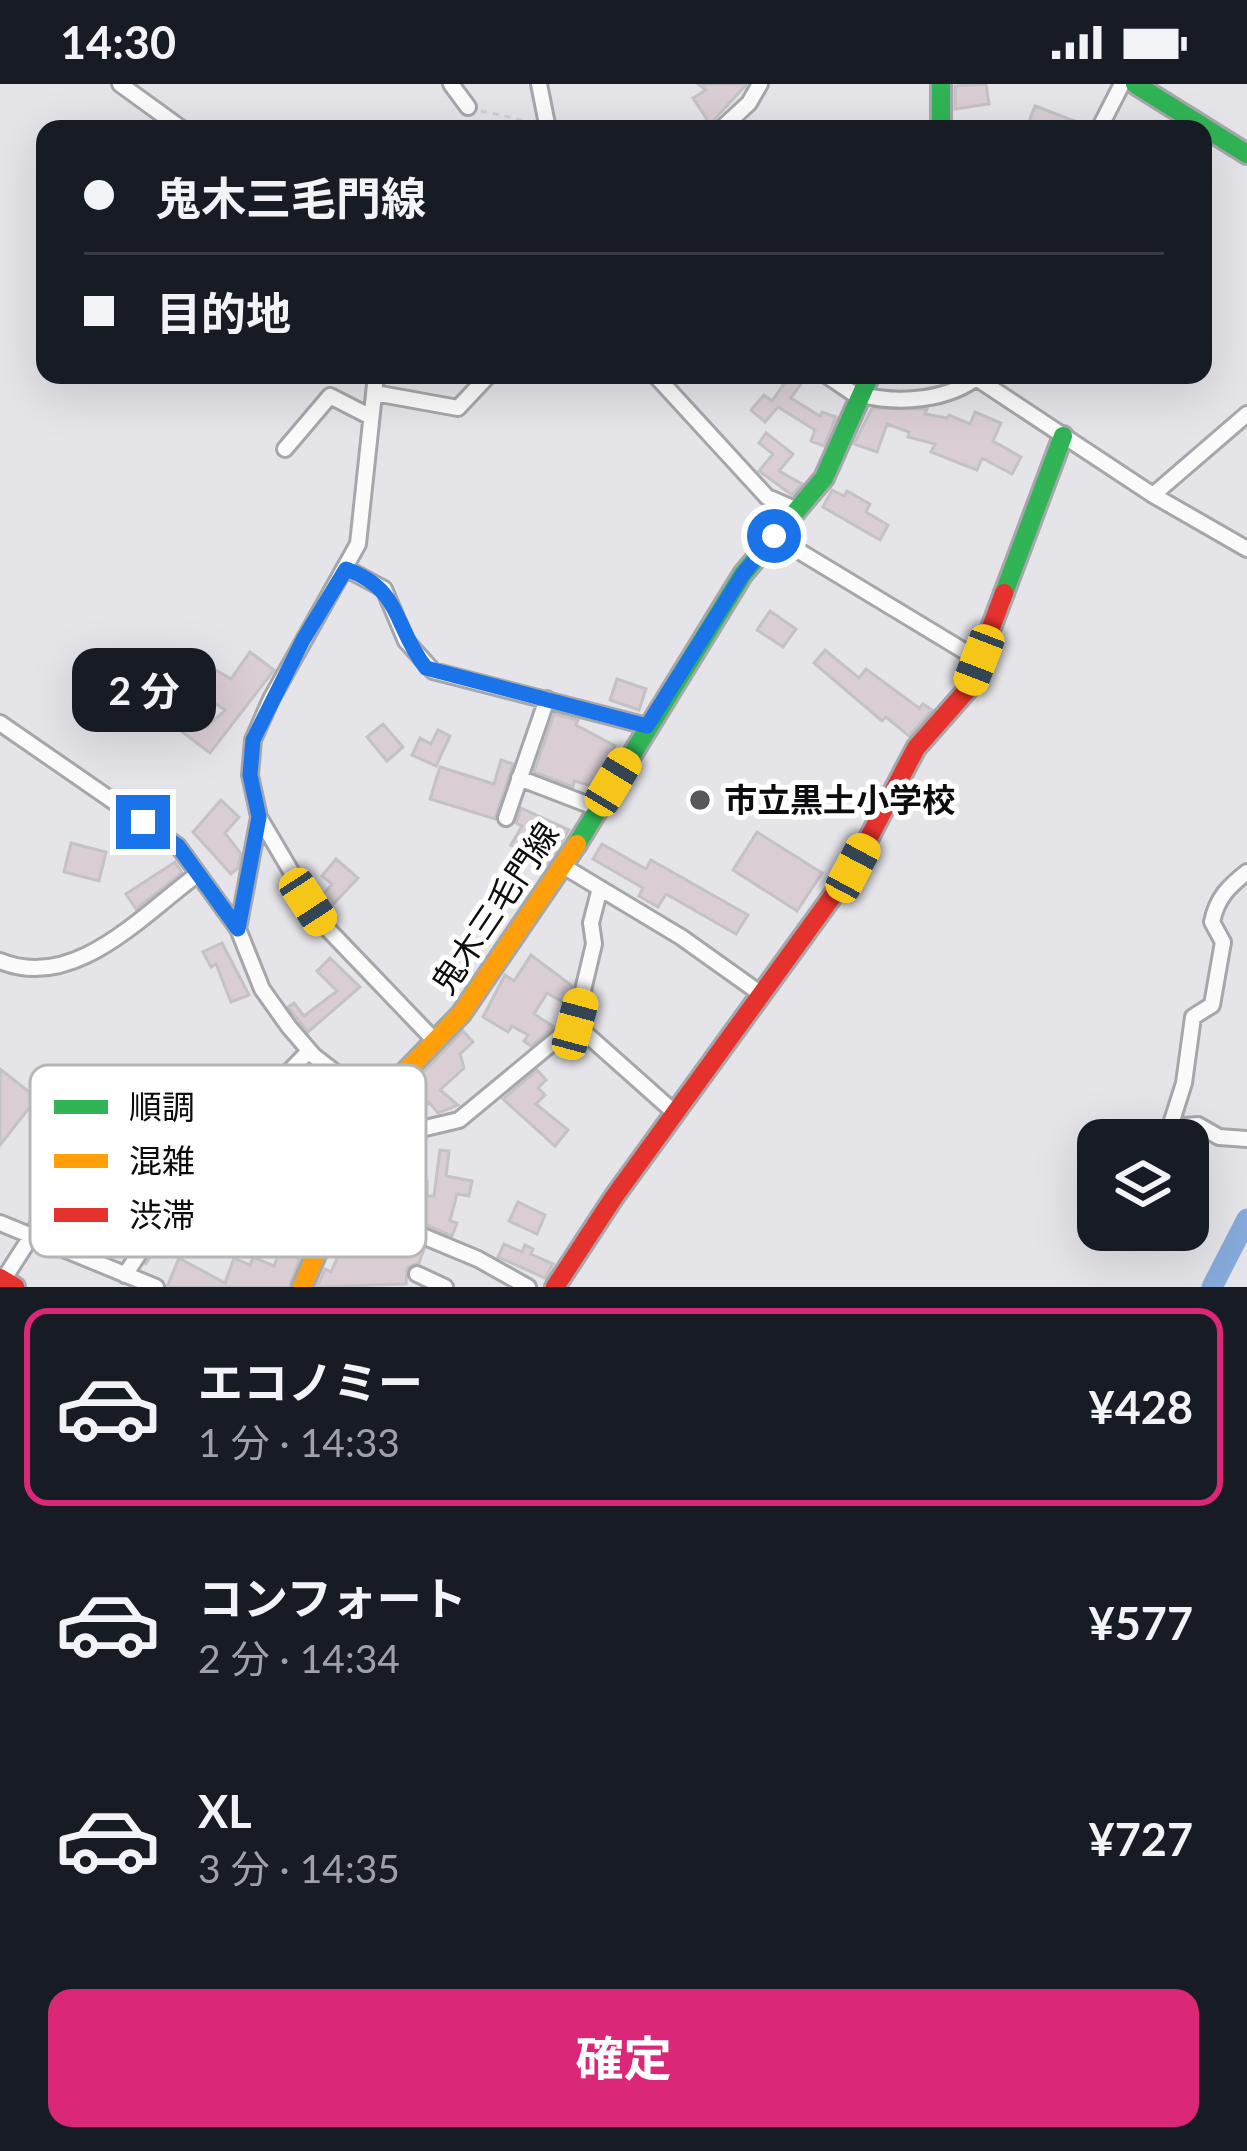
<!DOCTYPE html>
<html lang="ja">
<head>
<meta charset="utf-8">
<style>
	body { margin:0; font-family:Lato,"Noto Sans JP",sans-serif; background:#20242c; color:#f1f3f6; height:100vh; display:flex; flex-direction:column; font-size:45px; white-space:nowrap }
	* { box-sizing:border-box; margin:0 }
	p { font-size:39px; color:#9ea1a6 }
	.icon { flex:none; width:66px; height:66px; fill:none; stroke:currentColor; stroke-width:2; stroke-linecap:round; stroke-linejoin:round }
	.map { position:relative; height:1203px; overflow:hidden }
	.sheet { display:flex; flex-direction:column; background:#171b24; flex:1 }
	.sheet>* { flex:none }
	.banner { position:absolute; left:36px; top:36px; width:1176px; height:264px; border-radius:24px; box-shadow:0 12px 48px #0002; display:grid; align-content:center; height:264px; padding:0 48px; background:#171b24 }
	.tools { position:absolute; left:1077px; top:1035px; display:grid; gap:24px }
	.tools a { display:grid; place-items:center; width:132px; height:132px; border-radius:24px; background:#171b24; box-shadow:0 12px 48px #0002; font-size:60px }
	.end { position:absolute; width:54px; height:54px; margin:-27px; border:15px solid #1a73e8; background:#fff; box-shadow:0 0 0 6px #fff }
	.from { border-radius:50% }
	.bubble { position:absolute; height:84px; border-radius:24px; background:#171b24; box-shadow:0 12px 48px #0002; font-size:39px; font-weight:700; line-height:84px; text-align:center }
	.car { position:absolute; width:36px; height:72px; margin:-36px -18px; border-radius:15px; box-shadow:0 0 9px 3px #0007; background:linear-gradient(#f5c518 24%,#345 0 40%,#f5c518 0 76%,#345 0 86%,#f5c518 0) }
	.banner b { display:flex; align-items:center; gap:42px; height:114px; font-size:45px }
	.banner b+b { border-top:3px solid #363941 }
	.banner i { width:30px; height:30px; background:#f1f3f6 }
	ul { padding:21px 0 0; list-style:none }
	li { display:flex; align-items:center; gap:36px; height:198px; margin:0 24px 18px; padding:0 24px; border:6px solid transparent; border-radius:24px }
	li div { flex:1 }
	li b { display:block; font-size:45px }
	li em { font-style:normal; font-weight:700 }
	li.active { border-color:#db2777 }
	li>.icon { width:108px; height:108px; stroke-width:1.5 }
	.button { display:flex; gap:24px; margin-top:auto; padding:24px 48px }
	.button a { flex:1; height:138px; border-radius:24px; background:#db2777; color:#fff; font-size:48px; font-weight:700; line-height:138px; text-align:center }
	.status { display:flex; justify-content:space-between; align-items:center; height:84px; padding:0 60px; background:#171b24; direction:ltr }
	.status svg { height:33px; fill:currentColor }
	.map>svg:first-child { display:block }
</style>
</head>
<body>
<div class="status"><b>14:30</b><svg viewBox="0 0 49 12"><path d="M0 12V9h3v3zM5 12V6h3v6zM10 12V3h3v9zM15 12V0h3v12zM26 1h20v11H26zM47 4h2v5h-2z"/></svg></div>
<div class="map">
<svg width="1247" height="1203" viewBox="0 0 1247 1203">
	<rect width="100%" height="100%" fill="#e4e4e9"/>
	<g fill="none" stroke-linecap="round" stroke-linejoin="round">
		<path stroke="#86aad9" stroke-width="21" d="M1212 1203 1247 1135"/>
	</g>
	<path fill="#dacdd4" stroke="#c4c2c5" stroke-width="3" d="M698 0H747L710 40 693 14 706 6Z
		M986 0 989 20 955 25V2Z
		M1035 22 1088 42V45H1026Z
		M790 291H807L791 314 820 332 822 328 836 333 824 362 811 357 815 346 778 323 765 338 751 326 764 311 772 317Z
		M872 324 927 325 925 330 947 334 949 331 970 340 975 328 1001 339 993 357 1021 373 1012 390 982 374 977 386 931 368 935 360 908 353 909 348 887 340 877 368 854 360Z
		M766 349 793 370 779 387 802 400 792 411 759 387 773 370 759 359Z
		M832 406 844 412 847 407 870 420 866 428 888 441 880 456 823 423Z
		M770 527 796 545 783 563 757 546Z
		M825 566 859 594 866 585 919 624 923 620 932 626 909 652 886 633 882 637 814 579Z
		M250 568 274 586 210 669 181 647 191 633 207 643 225 626 199 609 214 585 231 595Z
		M617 595 646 605 639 626 610 616Z
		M554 630 578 636 576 641 615 662 596 703 574 697 573 703 534 688Z
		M383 640 403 663 387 677 367 653Z
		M438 646 450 652 436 682 412 671 420 654 431 660Z
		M501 676 513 680 495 735 430 715 440 683 494 700Z
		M221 716 239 733 225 749 241 770 238 784 231 790 193 748Z
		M521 724 569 746 548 781 511 761 522 742 516 739Z
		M757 748 822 789 797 827 733 786Z
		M71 759 106 768 99 797 64 788Z
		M602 760 646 785 651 776 748 831 736 850 666 810 658 823 639 812 643 804 593 775Z
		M336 775 358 794 327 827 320 814 332 800 322 792Z
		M175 778 182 789 136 825 126 810Z
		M222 859 249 911 231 918 216 880 211 883 203 868Z
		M531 871 572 902 567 927 566 920 547 909 534 930 554 943 531 962 524 957 528 951 512 942 508 948 483 933 505 891 514 897Z
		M330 874 360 903 308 948 288 923 294 919 304 932 337 907 317 887Z
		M463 947 473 958 460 970 464 984 440 1006 458 1021 438 1029 429 1018 415 1035 398 1033 393 1028 413 999Z
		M0 985 37 1014 0 1061Z
		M537 986 546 996 538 1004 545 1011 536 1020 568 1046 555 1062 503 1015Z
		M440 1066 449 1067 446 1092 472 1097 469 1112 457 1110 450 1137 457 1139 452 1152 376 1120 384 1099 370 1094 378 1072 407 1082 404 1091 427 1097V1112H434Z
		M242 1084 265 1097 242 1135 233 1129 218 1148 194 1129 190 1135 186 1132 162 1173 153 1169 145 1181 193 1109 198 1112 213 1092 228 1103Z
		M518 1118 545 1131 537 1150 509 1137Z
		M369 1142 424 1165 419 1179 407 1184 406 1200 317 1203 325 1185 331 1188 342 1163 358 1169Z
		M504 1160 522 1168 525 1161 533 1165 531 1170 553 1180 545 1194 498 1173Z
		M280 1167 300 1175 289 1203H167L179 1174 225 1199 234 1174 250 1181 253 1173 274 1182Z"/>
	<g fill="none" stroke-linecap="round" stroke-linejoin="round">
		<defs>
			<path id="street" d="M120 0 182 45
				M451 0 468 23
				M539 0 548 45
				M721 45 749 19 760 0
				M1099 45 1122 0
				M376 291 358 460 271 615 253 656 250 691 259 733 321 838 436 958
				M655 291 767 413 797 426
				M826 291 860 314
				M976 294 1153 411 1247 465
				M375 309 458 324 489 291
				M862 311C899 320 949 317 980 291
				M285 365 330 312 371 333
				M1153 411 1247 330
				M774 452 979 576
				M347 485 384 505 406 557 433 587 647 642
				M0 639 178 762 238 845 262 905 289 943 314 972 380 1023
				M519 694 597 724
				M506 734 547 615
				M563 782 681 853 761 910
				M1247 788C1228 803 1217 814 1212 838L1223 858 1212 921 1193 933 1184 999 1170 1043 1198 1041 1219 1053 1247 1055
				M238 845 259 733
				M0 877C74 908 142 831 198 790
				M575 940 594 860 591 839 600 804
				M309 967 233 1046 300 1101 478 1175 528 1203
				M373 1042 417 1046 459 1036 575 940 675 1029
				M0 1139 156 1203
				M40 1158 72 1103 129 1124
				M417 1190 445 1203
				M125 1191 179 1108 233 1046
				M0 1201 46 1129"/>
			<path id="fast" d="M941 0V45
				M1135 0 1247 70
				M1004 509 1063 352
				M577 760 743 490 824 394 870 291"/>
			<path id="slow" d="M302 1203 380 1023 403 990 461 930 577 760"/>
			<path id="jam" d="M0 1194 15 1203
				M555 1203 614 1113 853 784 916 664 968 605 1004 509"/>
		</defs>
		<use href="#street" stroke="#a6a7ab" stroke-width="20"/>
		<use href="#fast" stroke="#a6a7ab" stroke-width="24"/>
		<use href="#slow" stroke="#a6a7ab" stroke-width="24"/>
		<use href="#jam" stroke="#a6a7ab" stroke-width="24"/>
		<path stroke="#d0d0d1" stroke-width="3" stroke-dasharray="6 6" stroke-linecap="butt" d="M481 27 536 39"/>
		<use href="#street" stroke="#fbfbfc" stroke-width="14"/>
		<use href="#fast" stroke="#30b455" stroke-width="18"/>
		<use href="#slow" stroke="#ff9f0a" stroke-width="18"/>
		<use href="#jam" stroke="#e5322d" stroke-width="18"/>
	</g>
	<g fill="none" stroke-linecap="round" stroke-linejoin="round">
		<path stroke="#1a73e8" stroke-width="15" d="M143 738 178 762 238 845 259 733 250 691 253 656 303 556 346 485C403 506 393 542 426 584L647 642 743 490 774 452"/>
	</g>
	<circle fill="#58585c" stroke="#fff" stroke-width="4.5" cx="700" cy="716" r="12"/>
	<g text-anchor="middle" stroke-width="10" stroke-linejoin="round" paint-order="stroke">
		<g font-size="33" font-weight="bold" fill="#0d0d10" stroke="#fff" text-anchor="start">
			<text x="724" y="728">市立黒土小学校</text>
		</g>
		<g font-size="33" fill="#0d0d10" stroke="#fff">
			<text transform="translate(495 824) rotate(-56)" y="12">鬼木三毛門線</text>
		</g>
	</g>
	<rect x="30" y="981" width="396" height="192" rx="18" fill="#fff" stroke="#b6b6b7" stroke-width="3"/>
	<rect x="54" y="1016" width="54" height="14" fill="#30b455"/>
	<rect x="54" y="1070" width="54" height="14" fill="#ff9f0a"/>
	<rect x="54" y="1124" width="54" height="14" fill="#e5322d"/>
	<g font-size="33" fill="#0d0d10">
		<text x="129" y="1035">順調</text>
		<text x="129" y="1089">混雑</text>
		<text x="129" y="1143">渋滞</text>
	</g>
</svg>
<div class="tools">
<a><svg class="icon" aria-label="layers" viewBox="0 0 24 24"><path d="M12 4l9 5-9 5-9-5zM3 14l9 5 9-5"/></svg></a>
</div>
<i class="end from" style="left:774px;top:452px"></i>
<i class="end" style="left:143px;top:738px"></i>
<div class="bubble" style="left:72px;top:564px;width:144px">2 分</div>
<i class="car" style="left:979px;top:576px;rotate:201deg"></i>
<i class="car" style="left:613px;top:698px;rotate:31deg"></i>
<i class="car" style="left:853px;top:784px;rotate:28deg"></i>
<i class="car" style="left:308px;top:818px;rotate:147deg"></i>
<i class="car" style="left:575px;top:940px;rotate:15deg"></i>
<div class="banner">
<b><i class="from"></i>鬼木三毛門線</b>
<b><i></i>目的地</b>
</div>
</div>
<section class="sheet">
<ul>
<li class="active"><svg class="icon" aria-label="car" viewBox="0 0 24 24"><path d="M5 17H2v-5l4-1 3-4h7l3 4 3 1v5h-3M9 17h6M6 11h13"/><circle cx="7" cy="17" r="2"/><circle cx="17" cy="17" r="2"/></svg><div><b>エコノミー</b><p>1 分 · 14:33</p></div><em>¥428</em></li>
<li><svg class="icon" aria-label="car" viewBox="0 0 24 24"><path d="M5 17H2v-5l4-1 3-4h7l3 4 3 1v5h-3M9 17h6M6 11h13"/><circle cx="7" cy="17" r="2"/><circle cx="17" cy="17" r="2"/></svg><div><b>コンフォート</b><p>2 分 · 14:34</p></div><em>¥577</em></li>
<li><svg class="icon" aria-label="car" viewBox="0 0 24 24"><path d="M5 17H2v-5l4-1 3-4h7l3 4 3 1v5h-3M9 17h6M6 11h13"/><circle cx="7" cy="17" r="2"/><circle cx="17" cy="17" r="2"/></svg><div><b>XL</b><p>3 分 · 14:35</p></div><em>¥727</em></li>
</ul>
<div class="button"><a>確定</a></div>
</section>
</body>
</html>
